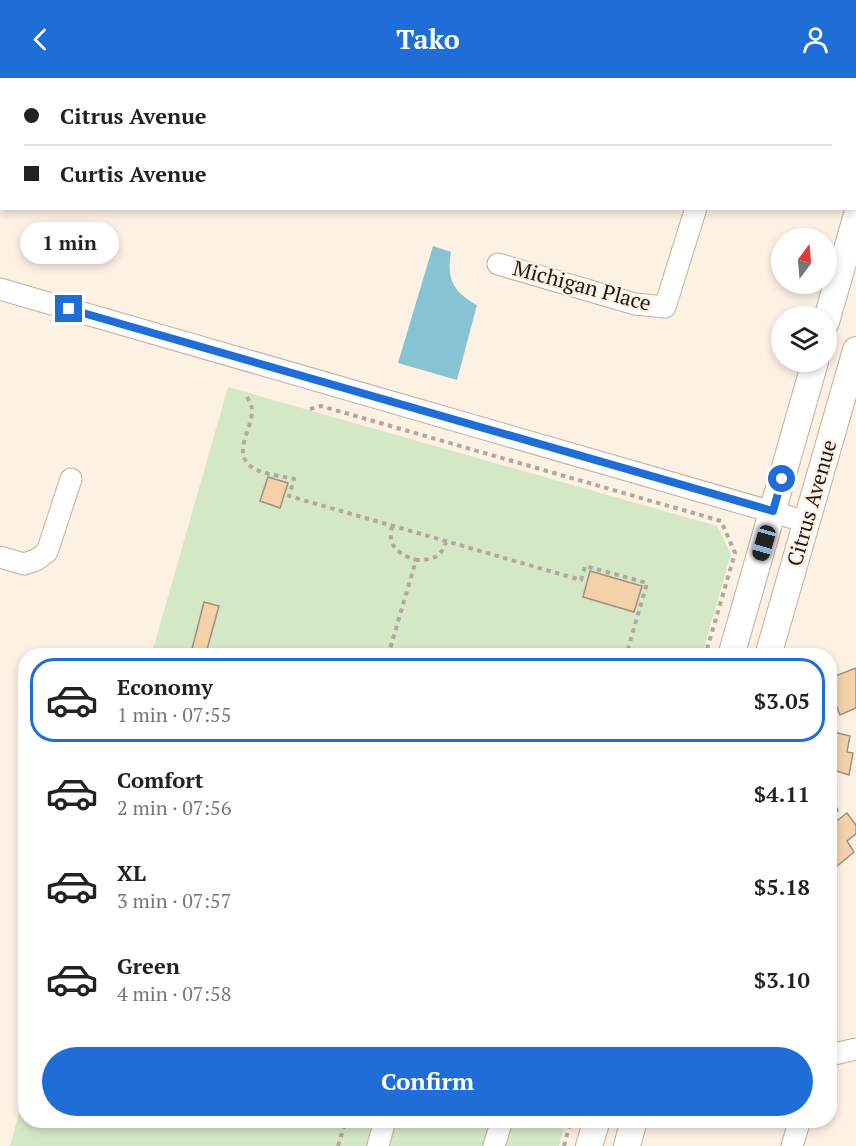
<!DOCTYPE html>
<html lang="en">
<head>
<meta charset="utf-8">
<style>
	body { margin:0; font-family:"PT Serif",serif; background:#f2f2f2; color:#222; height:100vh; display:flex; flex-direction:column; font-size:22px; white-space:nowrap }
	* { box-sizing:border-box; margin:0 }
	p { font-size:20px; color:#767676 }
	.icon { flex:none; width:33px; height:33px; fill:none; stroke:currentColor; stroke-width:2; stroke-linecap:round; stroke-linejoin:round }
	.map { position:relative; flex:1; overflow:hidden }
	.side { position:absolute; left:18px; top:570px; width:819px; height:480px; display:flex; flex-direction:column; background:#fff; border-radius:24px; box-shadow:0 3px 9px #0003 }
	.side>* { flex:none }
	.hud { position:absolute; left:0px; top:0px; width:856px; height:132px; box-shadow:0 3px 9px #0003; display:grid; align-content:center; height:132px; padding:0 24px; background:#fff }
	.needle { width:39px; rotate:16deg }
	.fabs { position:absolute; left:771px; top:150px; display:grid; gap:12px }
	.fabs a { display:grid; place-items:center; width:66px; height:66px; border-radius:50%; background:#fff; box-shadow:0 3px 9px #0003; font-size:30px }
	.end { position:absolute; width:27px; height:27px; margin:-14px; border:8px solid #1f6ed8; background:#fff; box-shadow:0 0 0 3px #fff }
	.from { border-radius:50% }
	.bubble { position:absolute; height:42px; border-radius:21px; background:#fff; box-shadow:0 3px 9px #0003; font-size:20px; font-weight:700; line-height:42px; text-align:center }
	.car { position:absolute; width:18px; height:36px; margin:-18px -9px; border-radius:8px; box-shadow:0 0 4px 2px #0007; background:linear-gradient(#222 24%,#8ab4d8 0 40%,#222 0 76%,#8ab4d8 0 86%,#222 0) }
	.hud b { display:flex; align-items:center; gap:21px; height:57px; font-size:22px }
	.hud b+b { border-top:2px solid #e0e0e0 }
	.hud i { width:15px; height:15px; background:#222 }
	ul { padding:10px 0 0; list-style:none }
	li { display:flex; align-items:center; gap:18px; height:84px; margin:0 12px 9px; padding:0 12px; border:3px solid transparent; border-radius:24px }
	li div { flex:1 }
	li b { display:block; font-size:22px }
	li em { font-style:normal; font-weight:700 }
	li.selected { border-color:#1f6ed8 }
	li>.icon { width:54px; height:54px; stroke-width:1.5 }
	.cta { display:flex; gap:12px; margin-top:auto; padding:12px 24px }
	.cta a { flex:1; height:69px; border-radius:36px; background:#1f6ed8; color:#fff; font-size:24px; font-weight:700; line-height:69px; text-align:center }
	header { display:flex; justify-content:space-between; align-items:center; height:78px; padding:0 24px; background:#1f6ed8; color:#fff; font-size:27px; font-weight:700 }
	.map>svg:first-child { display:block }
</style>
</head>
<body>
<header><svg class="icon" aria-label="back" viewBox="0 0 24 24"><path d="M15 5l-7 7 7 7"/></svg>Tako<svg class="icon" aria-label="person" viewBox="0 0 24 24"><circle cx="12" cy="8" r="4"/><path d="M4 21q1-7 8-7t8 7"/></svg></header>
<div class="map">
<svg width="856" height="1068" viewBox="0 0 856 1068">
	<rect width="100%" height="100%" fill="#fdf1e4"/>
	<path fill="#d5e8c6" d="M228 309 717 448 731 476 702 577 151 578Z
		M25 1013 26 1042 566 1043 559 1068H10Z"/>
	<path fill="#86c3d3" d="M433 168 451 174C446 201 454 215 477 227L457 302 398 285Z"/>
	<path fill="#f5d1a9" stroke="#a2907d" stroke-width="1.5" d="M268 399 288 405 280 430 260 423Z
		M590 493 642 508 634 534 583 519Z
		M204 524 219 528 206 575 192 571Z
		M856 590V630L840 637 830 612V600Z
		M830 653 850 658 847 674 853 675 849 697 830 691Z
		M830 713 838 733 830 737Z
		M847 735 856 747V756L847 763 854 774 830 794V748Z"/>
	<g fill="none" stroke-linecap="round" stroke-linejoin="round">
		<defs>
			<path id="minor" d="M746 0 748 2
				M808 0 813 2
				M855 13H856
				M855 41H856
				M498 186 635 226 665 229 696 130
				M0 211 807 444
				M0 479 24 486 36 482 47 474 71 401
				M830 977 856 971
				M378 1068 385 1042
				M494 1068 502 1042
				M792 1068 800 1042"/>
			<path id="major" d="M826 244 856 140
				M731 578 815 284
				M768 578 856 272
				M589 1068 597 1042
				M627 1068 634 1042"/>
		</defs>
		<use href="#minor" stroke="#c2af9b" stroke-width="23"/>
		<use href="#major" stroke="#c2af9b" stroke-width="28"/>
		<path stroke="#b3a89d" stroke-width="4" stroke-dasharray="4.5 4.5" stroke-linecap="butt" d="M247 319C249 322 252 328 252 332 253 351 228 379 257 392 268 397 283 398 294 401L289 418 581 502 585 488 647 505 626 578
			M310 331 321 328 721 443 735 475 705 578
			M392 448C387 468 398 476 416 482
			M388 578 416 482C432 482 441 480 446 464
			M338 1068 346 1042
			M564 1068 571 1042"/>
		<use href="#minor" stroke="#fff" stroke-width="21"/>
		<use href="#major" stroke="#fff" stroke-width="26"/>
	</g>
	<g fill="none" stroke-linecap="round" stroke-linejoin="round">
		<path stroke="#1f6ed8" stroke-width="8" d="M69 231 773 433 782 401"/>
	</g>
	<g text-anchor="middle" stroke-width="5" stroke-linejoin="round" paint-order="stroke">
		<g font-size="21" fill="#201912" stroke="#fdf1e4">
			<text transform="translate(582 208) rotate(15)" y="7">Michigan Place</text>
			<text transform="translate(812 425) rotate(-74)" y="7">Citrus Avenue</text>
		</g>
	</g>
</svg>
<div class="fabs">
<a><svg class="needle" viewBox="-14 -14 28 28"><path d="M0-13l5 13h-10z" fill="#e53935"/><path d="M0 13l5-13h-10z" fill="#767676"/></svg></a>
<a><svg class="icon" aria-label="layers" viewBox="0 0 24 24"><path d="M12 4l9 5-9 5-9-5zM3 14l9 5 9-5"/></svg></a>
</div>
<i class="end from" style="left:782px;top:401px"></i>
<i class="end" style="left:69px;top:231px"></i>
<div class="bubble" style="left:20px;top:144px;width:99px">1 min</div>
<i class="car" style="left:764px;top:465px;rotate:196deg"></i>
<div class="hud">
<b><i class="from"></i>Citrus Avenue</b>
<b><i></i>Curtis Avenue</b>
</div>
<section class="side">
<ul>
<li class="selected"><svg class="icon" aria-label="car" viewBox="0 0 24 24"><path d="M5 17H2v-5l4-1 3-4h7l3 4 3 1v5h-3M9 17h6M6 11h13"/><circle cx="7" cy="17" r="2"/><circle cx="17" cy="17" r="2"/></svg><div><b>Economy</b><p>1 min · 07:55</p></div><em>$3.05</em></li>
<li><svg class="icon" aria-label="car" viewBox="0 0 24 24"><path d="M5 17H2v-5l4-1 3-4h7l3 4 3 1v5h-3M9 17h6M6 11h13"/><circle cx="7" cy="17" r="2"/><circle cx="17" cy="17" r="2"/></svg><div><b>Comfort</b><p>2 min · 07:56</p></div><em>$4.11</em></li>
<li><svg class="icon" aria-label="car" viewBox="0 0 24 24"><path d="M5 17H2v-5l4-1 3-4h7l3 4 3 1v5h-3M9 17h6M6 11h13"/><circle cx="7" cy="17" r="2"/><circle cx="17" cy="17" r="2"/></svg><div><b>XL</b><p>3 min · 07:57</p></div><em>$5.18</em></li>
<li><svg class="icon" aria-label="car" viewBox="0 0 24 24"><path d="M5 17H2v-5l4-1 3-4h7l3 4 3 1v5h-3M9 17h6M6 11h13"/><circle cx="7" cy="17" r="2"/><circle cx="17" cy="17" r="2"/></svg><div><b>Green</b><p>4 min · 07:58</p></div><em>$3.10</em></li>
</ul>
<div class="cta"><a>Confirm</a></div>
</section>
</div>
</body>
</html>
